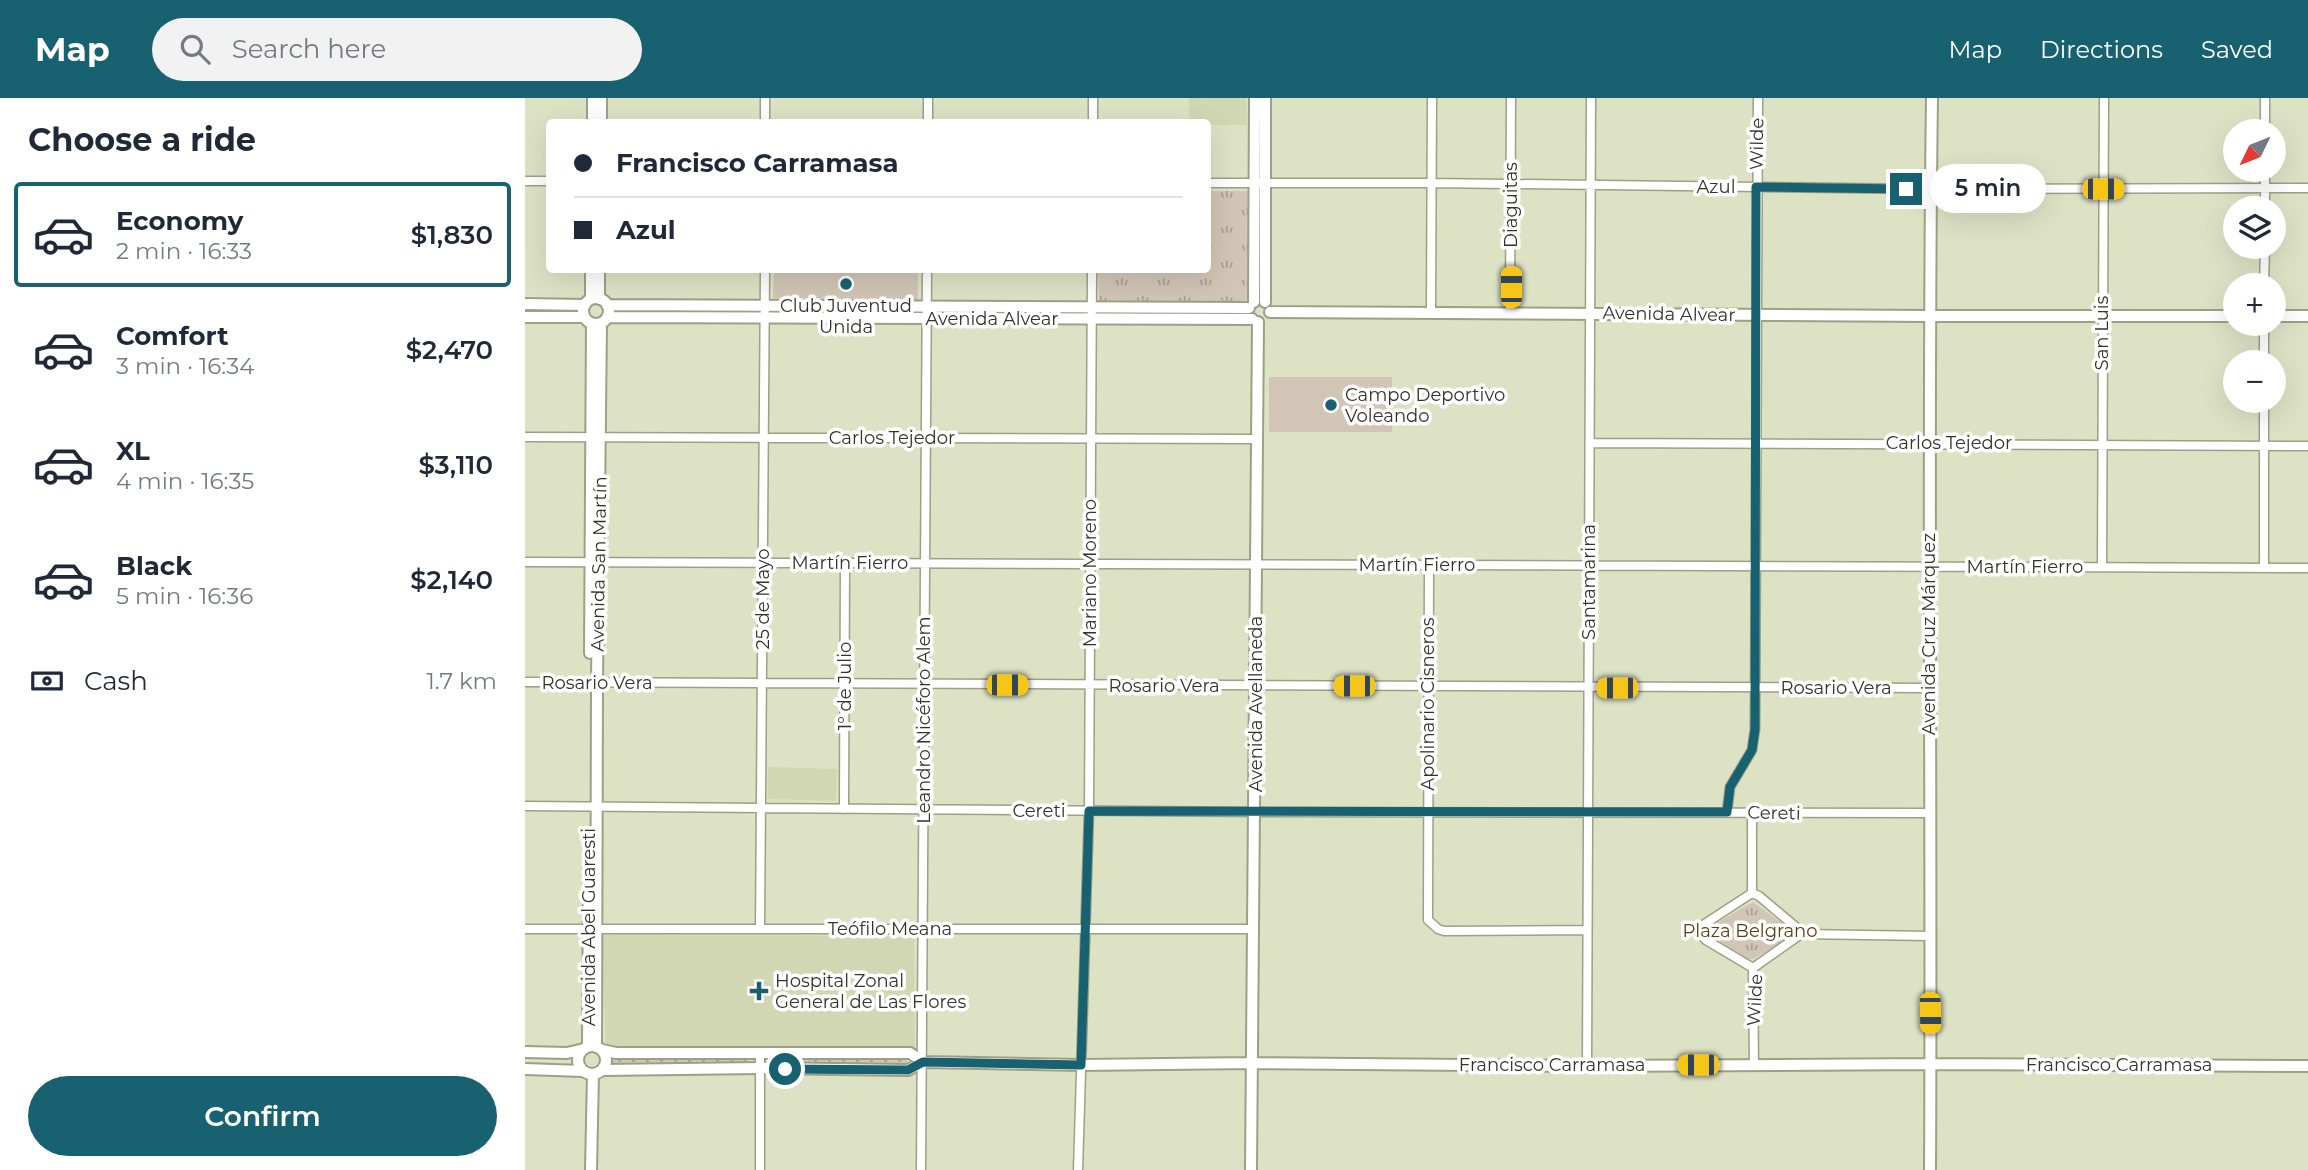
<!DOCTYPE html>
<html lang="en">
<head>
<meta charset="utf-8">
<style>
	body { margin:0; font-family:Montserrat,sans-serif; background:#f2f2f3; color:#1f2937; height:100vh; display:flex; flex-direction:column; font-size:26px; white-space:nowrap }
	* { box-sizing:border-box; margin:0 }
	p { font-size:23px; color:#747a83 }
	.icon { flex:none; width:38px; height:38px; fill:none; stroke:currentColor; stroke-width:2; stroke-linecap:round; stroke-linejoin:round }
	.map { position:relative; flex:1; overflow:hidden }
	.drawer { display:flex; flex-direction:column; background:#fff; width:525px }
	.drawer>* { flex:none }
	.banner { position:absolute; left:21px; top:21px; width:665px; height:154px; border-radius:7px; box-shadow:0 7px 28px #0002; display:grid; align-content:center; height:154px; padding:0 28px; background:#fff }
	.needle { width:46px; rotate:227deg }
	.buttons { position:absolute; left:1698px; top:21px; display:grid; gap:14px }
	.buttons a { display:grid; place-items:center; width:63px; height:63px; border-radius:50%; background:#fff; box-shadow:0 7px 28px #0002; font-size:35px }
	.end { position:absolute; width:32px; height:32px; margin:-16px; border:9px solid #186170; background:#fff; box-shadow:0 0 0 4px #fff }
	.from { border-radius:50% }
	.bubble { position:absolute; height:49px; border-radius:24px; background:#fff; box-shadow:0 7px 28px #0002; font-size:23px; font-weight:600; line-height:49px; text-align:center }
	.car { position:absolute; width:21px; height:42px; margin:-21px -10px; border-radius:9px; box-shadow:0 0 5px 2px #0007; background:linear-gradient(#f5c518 24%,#345 0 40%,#f5c518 0 76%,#345 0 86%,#f5c518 0) }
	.banner b { display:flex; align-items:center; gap:24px; height:66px; font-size:26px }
	.banner b+b { border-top:2px solid #e0e1e3 }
	.banner i { width:18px; height:18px; background:#1f2937 }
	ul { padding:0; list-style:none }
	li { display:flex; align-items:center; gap:21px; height:105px; margin:0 14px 10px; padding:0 14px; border:4px solid transparent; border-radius:7px }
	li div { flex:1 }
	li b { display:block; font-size:26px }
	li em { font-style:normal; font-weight:600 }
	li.active { border-color:#186170 }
	li>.icon { width:63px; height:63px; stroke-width:1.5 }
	h2 { padding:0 28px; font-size:32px; line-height:84px }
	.pay { display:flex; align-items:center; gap:18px; height:77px; padding:0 28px; font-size:26px }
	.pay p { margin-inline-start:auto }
	.cta { display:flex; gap:14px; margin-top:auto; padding:14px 28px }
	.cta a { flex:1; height:80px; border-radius:42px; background:#186170; color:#fff; font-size:28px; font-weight:600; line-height:80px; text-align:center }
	header { display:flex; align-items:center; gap:42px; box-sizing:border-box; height:98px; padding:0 35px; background:#186170; color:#fff }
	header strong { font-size:33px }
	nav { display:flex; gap:38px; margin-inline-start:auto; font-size:24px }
	.search { width:490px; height:63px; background:#f2f2f3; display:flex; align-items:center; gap:18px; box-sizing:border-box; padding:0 24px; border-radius:38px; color:#747a83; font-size:26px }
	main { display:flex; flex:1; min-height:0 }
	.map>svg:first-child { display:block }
</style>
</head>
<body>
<header>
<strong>Map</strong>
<div class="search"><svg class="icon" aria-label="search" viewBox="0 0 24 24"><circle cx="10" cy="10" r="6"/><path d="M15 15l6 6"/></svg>Search here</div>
<nav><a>Map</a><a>Directions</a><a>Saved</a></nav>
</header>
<main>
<section class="drawer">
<h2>Choose a ride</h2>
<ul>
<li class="active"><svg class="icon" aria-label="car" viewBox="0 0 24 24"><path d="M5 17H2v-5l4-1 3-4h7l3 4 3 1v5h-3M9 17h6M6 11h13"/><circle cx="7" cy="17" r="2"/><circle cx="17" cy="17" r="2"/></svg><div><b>Economy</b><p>2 min · 16:33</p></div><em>$1,830</em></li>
<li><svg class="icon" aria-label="car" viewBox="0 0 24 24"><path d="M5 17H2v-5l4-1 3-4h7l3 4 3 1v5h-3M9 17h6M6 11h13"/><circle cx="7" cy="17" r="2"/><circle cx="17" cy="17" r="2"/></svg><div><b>Comfort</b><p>3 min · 16:34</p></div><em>$2,470</em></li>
<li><svg class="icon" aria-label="car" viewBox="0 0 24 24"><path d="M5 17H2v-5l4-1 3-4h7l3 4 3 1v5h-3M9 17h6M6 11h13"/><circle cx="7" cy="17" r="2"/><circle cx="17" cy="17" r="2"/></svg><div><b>XL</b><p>4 min · 16:35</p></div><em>$3,110</em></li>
<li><svg class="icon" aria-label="car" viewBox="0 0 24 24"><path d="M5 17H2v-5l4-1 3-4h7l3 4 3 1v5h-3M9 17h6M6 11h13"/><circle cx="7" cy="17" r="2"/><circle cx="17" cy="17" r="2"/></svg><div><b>Black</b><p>5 min · 16:36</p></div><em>$2,140</em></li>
</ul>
<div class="pay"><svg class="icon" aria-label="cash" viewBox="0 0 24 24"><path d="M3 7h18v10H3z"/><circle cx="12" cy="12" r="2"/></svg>Cash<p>1.7 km</p></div>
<div class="cta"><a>Confirm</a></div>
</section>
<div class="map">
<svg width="1783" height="1072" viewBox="0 0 1783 1072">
	<defs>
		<pattern id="grass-dots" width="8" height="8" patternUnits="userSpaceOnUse" patternTransform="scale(1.75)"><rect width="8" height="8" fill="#d1c5b5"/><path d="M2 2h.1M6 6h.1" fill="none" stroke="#aaa193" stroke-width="1.8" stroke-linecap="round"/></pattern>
		<pattern id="park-tufts" width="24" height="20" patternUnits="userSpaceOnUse" patternTransform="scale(1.75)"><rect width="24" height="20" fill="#d1c5b5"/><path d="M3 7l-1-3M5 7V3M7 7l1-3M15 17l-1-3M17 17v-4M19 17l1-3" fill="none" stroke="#aaa193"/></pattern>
	</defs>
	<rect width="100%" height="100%" fill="#dee2c5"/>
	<path fill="#d2d7b3" d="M664 0H721L722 27H683L682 24H664Z
		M243 669 312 671 311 703 243 701Z
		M76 837 389 838 390 950 81 949Z"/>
	<path fill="url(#grass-dots)" d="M83 960 222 961V968H83Z
		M243 961H382V969L243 968Z"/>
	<path fill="url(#park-tufts)" d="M683 93H723L724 200 714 207 574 204 573 172H682Z
		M1228 804 1266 831 1269 835 1268 839 1228 861H1223L1183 836V830Z"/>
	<path fill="#d1c5b5" d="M249 172H393V202L248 200Z
		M744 279H867V334H744Z"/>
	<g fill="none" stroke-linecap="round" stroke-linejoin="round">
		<defs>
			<path id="street" d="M240 0V24
				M403 24V0
				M568 24V0
				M1740 33V0
				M0 83H24
				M682 85H906L1405 91 1783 90
				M1740 110V72
				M1739 187 1740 149
				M906 213 907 0
				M985 214 986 0
				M1739 264V226
				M0 339 733 341
				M1065 345 1783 348
				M0 464 1783 470
				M904 467 903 822 913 831 919 833 1062 832
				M1577 469 1579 0
				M1739 470V303
				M0 584 1404 590
				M0 708 730 714 1406 715
				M319 711 320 465
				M1202 714 1205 689 1227 652 1230 631 1233 0
				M1227 715V795L1234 798 1272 830 1276 836 1228 870 1229 967
				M1227 795 1178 827C1174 833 1176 837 1181 842L1228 870
				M0 831H729
				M235 831 240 172
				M1276 836 1405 838
				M1062 968 1066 0
				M235 1072V956
				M396 1072 402 172
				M553 1072 564 713 567 172"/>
			<path id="secondary" d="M68 24V0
				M76 24V0
				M58 213a13 13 0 1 1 26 0a13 13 0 1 1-26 0Z
				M66 201V172
				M74 201V172
				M729 204 730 0
				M740 204V0
				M0 206 60 207
				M82 207 724 210
				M745 214 1404 218H1710
				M1748 218H1783
				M0 219H59
				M82 219 727 221
				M65 555 67 225
				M53 962a14 14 0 1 1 28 0a14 14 0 1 1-28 0Z
				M63 949 64 767
				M71 949 72 585 76 225
				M77 952 91 955H385L398 964 556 967 726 965 1062 968 1406 966 1783 968
				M0 954 42 955 59 951
				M0 971 58 973
				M77 972 235 970 383 972 398 964
				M66 1072 68 976
				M726 1072 733 224
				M1405 1072C1407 715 1402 357 1407 0"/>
		</defs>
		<use href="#street" stroke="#9ca084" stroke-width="11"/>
		<use href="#secondary" stroke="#9ca084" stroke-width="14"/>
		<use href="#street" stroke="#fff" stroke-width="8"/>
		<use href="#secondary" stroke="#fff" stroke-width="10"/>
	</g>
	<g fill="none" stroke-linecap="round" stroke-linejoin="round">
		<path stroke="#186170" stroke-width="9" d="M260 971 383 972 398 964 556 967 564 713 1202 714 1205 689 1227 652 1230 631 1231 89 1381 91"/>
	</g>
	<g fill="#186170" stroke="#fff" stroke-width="2.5">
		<circle cx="321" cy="186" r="7"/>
		<circle cx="806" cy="307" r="7"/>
		<path d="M230.5 882.5h7v7h7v7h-7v7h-7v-7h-7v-7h7z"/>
	</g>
	<g text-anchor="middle" stroke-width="7" stroke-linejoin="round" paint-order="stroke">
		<g font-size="18" fill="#323429" stroke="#fff">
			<text transform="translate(1232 46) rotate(-89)" y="6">Wilde</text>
			<text x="1191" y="95">Azul</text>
			<text transform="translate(986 107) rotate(-90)" y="6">Diaguitas</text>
			<text transform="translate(1144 216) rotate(1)" y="6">Avenida Alvear</text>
			<text x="467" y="227">Avenida Alvear</text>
			<text transform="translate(1577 235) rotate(-90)" y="6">San Luis</text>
			<text x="367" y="346">Carlos Tejedor</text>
			<text x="1424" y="351">Carlos Tejedor</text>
			<text x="325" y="471">Martín Fierro</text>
			<text transform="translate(74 466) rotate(-89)" y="6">Avenida San Martín</text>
			<text x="892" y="473">Martín Fierro</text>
			<text x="1500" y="475">Martín Fierro</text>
			<text transform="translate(565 475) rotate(-90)" y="6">Mariano Moreno</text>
			<text transform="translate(1064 484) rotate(-90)" y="6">Santamarina</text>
			<text transform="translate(238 501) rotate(-90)" y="6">25 de Mayo</text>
			<text transform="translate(1404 536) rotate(-90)" y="6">Avenida Cruz Márquez</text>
			<text x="72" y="591">Rosario Vera</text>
			<text transform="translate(320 588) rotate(-90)" y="6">1° de Julio</text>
			<text x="639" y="594">Rosario Vera</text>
			<text x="1311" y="596">Rosario Vera</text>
			<text transform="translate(731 606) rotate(-90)" y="6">Avenida Avellaneda</text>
			<text transform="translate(903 606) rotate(-90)" y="6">Apolinario Cisneros</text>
			<text transform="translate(399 622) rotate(-90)" y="6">Leandro Nicéforo Alem</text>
			<text x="514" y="719">Cereti</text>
			<text transform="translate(1249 715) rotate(1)" y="6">Cereti</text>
			<text transform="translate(64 829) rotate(-90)" y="6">Avenida Abel Guaresti</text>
			<text x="365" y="837">Teófilo Meana</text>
			<text transform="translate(1230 902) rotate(-87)" y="6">Wilde</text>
			<text x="1027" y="973">Francisco Carramasa</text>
			<text x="1594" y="973">Francisco Carramasa</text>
		</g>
		<g font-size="18" fill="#323429" stroke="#fff" text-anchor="start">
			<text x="321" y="214" text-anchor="middle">Club Juventud<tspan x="321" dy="21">Unida</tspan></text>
			<text x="820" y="303">Campo Deportivo<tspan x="820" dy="21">Voleando</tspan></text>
			<text x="250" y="889">Hospital Zonal<tspan x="250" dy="21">General de Las Flores</tspan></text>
		</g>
		<g font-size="18" fill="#5c3f14" stroke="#fff">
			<text x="1225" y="839">Plaza Belgrano</text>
		</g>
	</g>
</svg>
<div class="buttons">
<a><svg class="needle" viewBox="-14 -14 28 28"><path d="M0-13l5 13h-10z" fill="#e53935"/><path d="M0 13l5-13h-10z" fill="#747a83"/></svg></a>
<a><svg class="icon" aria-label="layers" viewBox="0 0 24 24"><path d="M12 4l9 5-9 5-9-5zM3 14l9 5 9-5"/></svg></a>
<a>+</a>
<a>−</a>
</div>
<i class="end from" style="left:260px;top:971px"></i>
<i class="end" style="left:1381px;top:91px"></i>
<div class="bubble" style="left:1405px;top:66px;width:116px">5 min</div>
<i class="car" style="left:1578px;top:91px;rotate:90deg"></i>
<i class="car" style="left:986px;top:189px;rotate:0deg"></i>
<i class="car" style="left:482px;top:587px;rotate:90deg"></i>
<i class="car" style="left:829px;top:588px;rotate:270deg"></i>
<i class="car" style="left:1092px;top:590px;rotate:270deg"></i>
<i class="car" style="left:1405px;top:915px;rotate:179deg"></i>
<i class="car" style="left:1173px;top:967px;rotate:270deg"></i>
<div class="banner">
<b><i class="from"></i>Francisco Carramasa</b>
<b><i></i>Azul</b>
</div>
</div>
</main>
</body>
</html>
